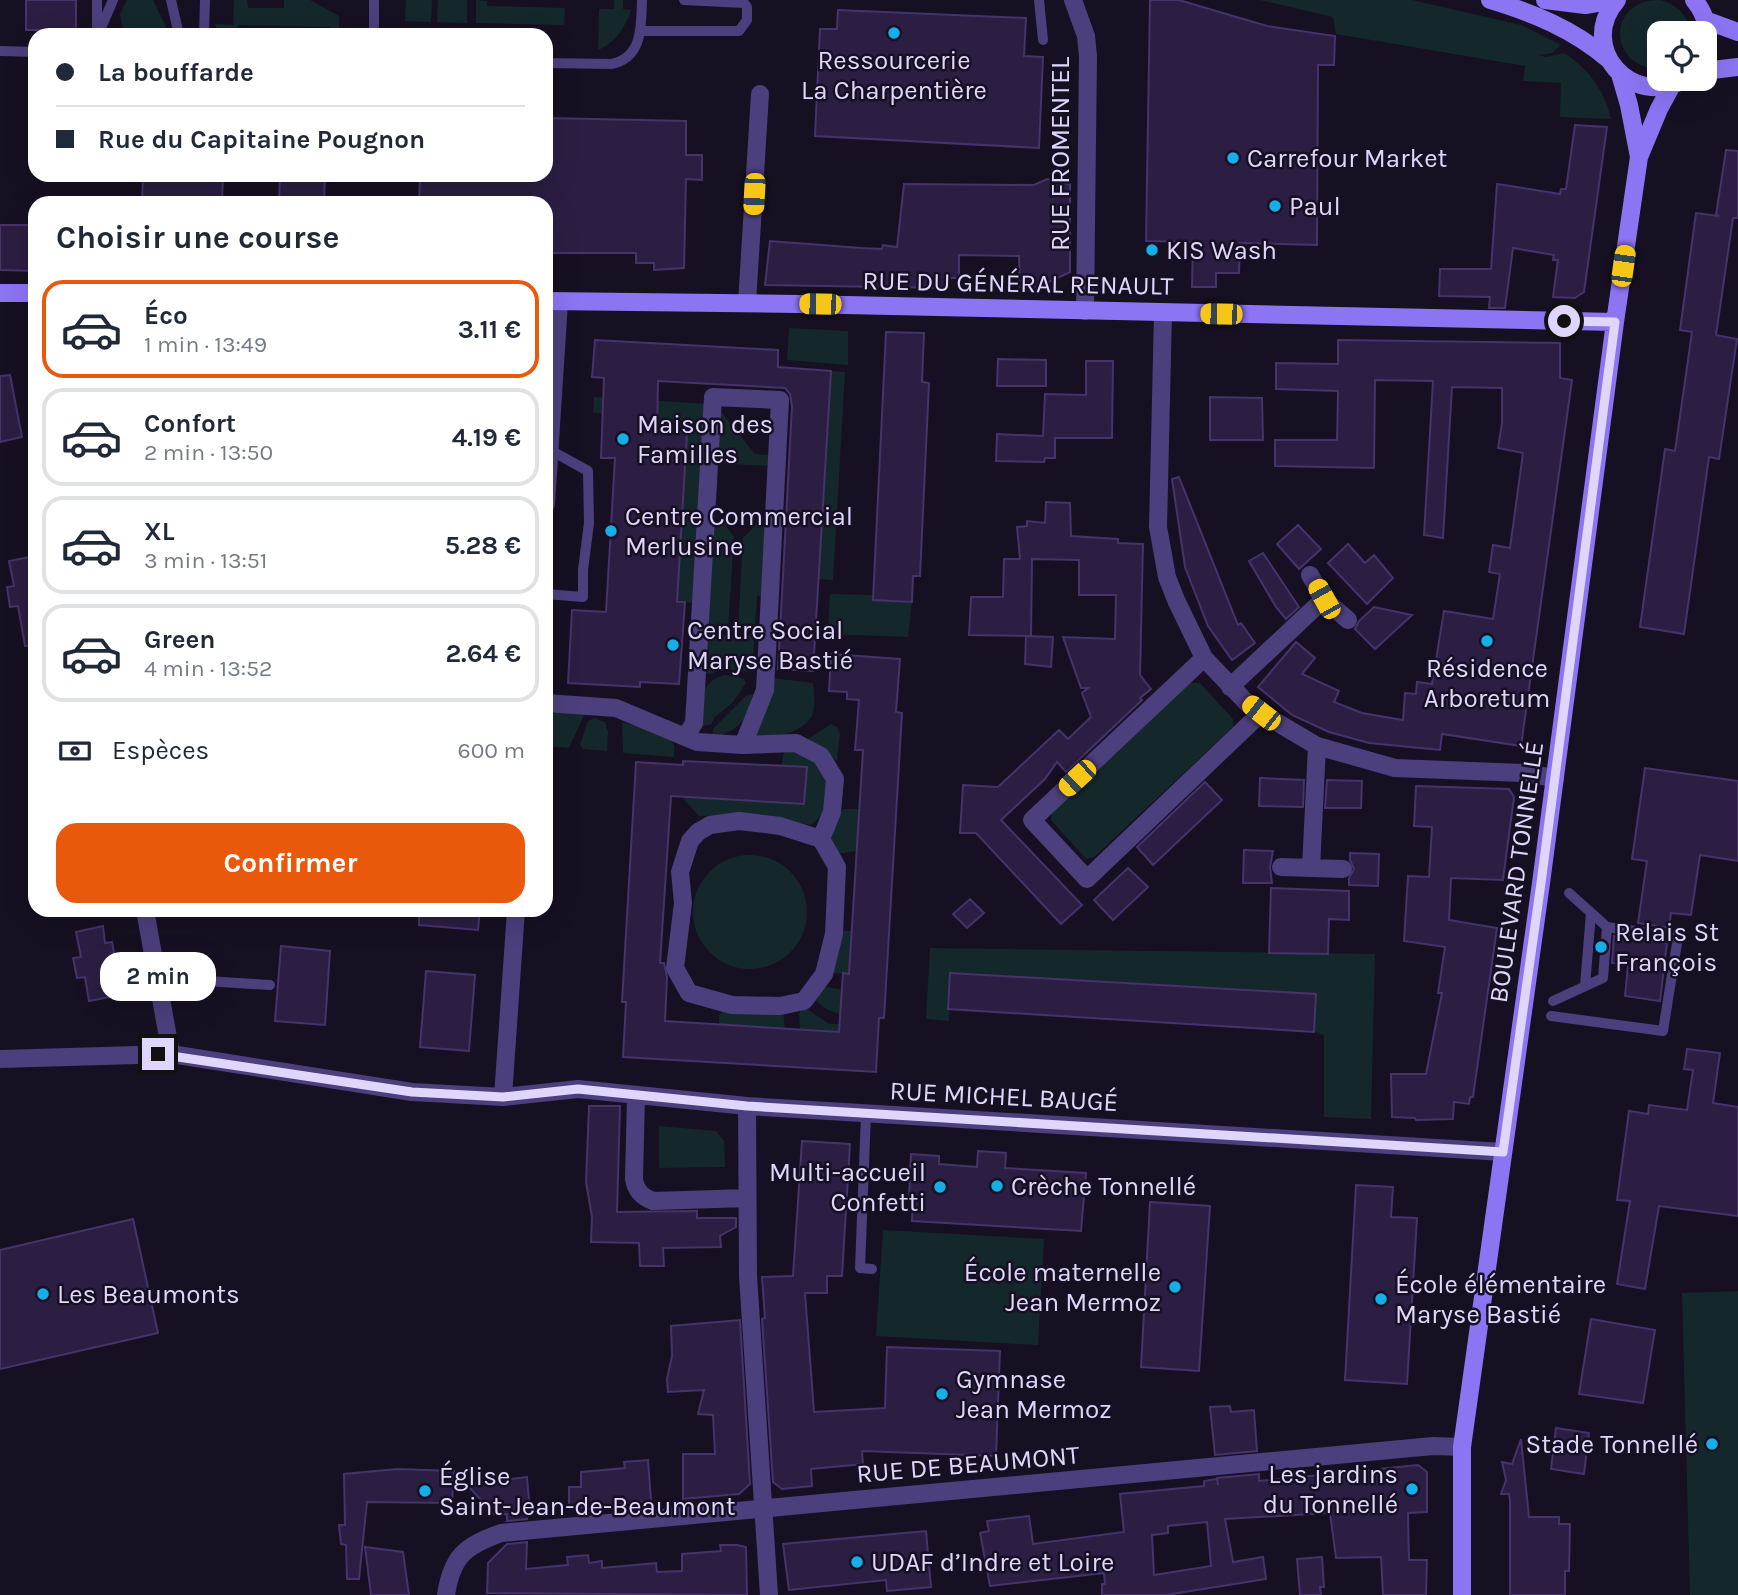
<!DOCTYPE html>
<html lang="fr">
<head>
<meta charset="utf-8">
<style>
	body { margin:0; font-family:Karla,sans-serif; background:#f6f6f7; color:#1f2937; height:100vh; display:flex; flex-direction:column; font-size:26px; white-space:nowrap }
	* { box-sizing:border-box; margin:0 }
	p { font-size:23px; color:#747a83 }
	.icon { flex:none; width:38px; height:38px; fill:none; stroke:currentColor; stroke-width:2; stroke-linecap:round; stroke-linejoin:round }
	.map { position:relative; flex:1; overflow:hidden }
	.details { position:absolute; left:28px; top:196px; width:525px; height:721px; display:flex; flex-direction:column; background:#fff; border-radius:21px; box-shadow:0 7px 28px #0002 }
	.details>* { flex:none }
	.top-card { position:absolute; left:28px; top:28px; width:525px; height:154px; border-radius:21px; box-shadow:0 7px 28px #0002; display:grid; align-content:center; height:154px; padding:0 28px; background:#fff }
	.fabs { position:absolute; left:1647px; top:21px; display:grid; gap:14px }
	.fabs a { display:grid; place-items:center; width:70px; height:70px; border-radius:14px; background:#fff; box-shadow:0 7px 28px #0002; font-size:35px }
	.end { position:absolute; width:32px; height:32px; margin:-16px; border:9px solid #e0d5fb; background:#111; box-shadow:0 0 0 4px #111 }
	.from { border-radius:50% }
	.bubble { position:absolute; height:49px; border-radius:21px; background:#fff; box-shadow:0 7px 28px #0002; font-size:23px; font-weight:700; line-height:49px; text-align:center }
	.car { position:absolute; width:21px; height:42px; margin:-21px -10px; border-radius:9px; box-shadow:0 0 5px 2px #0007; background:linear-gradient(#f5c518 24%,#345 0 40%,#f5c518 0 76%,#345 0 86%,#f5c518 0) }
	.top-card b { display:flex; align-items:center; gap:24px; height:66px; font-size:26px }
	.top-card b+b { border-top:2px solid #e0e1e3 }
	.top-card i { width:18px; height:18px; background:#1f2937 }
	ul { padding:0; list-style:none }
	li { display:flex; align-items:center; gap:21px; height:98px; margin:0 14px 10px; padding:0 14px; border:4px solid #e0e1e3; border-radius:21px }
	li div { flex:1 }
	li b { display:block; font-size:26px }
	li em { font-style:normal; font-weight:700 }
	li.on { border-color:#ea580c }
	li>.icon { width:63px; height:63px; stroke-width:1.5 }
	h2 { padding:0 28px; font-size:32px; line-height:84px }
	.pay { display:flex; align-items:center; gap:18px; height:77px; padding:0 28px; font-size:26px }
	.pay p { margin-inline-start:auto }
	.action { display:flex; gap:14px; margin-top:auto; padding:14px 28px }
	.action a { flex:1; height:80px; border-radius:21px; background:#ea580c; color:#fff; font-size:28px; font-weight:700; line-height:80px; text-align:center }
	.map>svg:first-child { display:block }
</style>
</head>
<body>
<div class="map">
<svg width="1738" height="1595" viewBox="0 0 1738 1595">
	<rect width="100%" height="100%" fill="#161022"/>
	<path fill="#14282c" d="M127 0H153L167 29 166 35H124L120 14Z
		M234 0H247L248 8H284V0H310L339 16V35H330V27L238 25 237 35H218L215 24 233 25Z
		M406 0H432L431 22 405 21Z
		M438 0H467V23L437 22Z
		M476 0 487 1V6L565 8 564 25 476 23Z
		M614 0H623V9L631 10C626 27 614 44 598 50L599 9H614Z
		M1260 0H1412L1521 25 1561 45 1552 53 1539 55 1546 57 1564 53C1588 68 1605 91 1611 119L1560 117 1561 83 1523 81 1525 66 1336 34 1333 17Z
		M1659 0C1676 4 1689 15 1690 33H1659V69C1607 67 1607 0 1659 0Z
		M789 328 848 331V365L787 360Z
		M831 371 845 372 833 580 819 579Z
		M594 397 709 404 697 603 677 602 687 433 657 431V417L593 413Z
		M718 408 755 454 769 455V466L715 463Z
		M712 522H723L734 537 728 628 705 626Z
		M756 525H767L763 596H757L755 631 738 630 743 538Z
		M830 594 873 595 874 600 912 602 908 637 828 634Z
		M707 635 754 636 753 672 722 669 711 674 703 673Z
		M725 675 743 678 746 683 733 702 715 717 711 724 700 727C702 703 698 682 725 675Z
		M772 678 813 683C814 693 816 706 812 716 804 731 773 741 757 736L756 729 765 715Z
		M1189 683H1200L1233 719V727L1094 857 1086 859 1051 820 1052 813Z
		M753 694C749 719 738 732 712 737L713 729 746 696Z
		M548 710 585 713 569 748 546 746Z
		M594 718 605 722 608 732 607 751 583 749 580 745 588 721Z
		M622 722 667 735 674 745V757L623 753Z
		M831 724 837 727 840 734 837 761 808 739Z
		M787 750C826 758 848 796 811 825L743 815 699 816 681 796 804 804 807 768 782 766 783 755Z
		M844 809H859L856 851 836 854C827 839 832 821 844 809Z
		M693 912a57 57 0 1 1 114 0a57 57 0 1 1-114 0Z
		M841 931H852L849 974 831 973Z
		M930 948 1375 954 1371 1119 1324 1117V1035L1314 1032 1315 994 951 973 949 1021 926 1019Z
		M823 986 848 991 846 1016 828 1010 816 1001Z
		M806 1008 829 1024H839V1032L800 1030 799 1014 802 1009Z
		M724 1011H783L785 1029 719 1025V1015Z
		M659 1126 716 1131 724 1141 725 1167 659 1168Z
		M883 1230 1044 1239 1038 1345 876 1336Z
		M1738 1291V1595H1690L1682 1293Z"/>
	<path fill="#2b1e42" stroke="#47326c" stroke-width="2" fill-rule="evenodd" d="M26 0H76V30H26Z
		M1150 0H1179L1267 26 1335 36 1334 65H1318L1317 245 1240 243 1239 273H1216V287H1192L1193 242 1146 241Z
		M838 10 1026 18 1024 56 1043 57 1039 148 815 136 820 29H837Z
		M546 118 686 121V155H702V180L686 179 684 268 654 270V263H636V253H546V203H419L420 175H546Z
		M1575 125 1607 127 1584 292 1575 298 1553 297 1558 260H1553L1554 255 1513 248 1505 308H1489L1490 297 1439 296 1440 269H1491L1497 184 1560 194 1561 189H1566Z
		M1726 150 1738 151V218H1733L1716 335 1737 339 1719 459 1709 457 1684 634 1640 627 1665 449 1675 451 1692 332 1680 330 1696 213 1719 216 1716 215Z
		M143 175H223L222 203H142Z
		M280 175H325L324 203H279Z
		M1047 179 1070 184V272L1032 290 1020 289 1019 256 959 255V278H947V288L765 285 770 241 861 248 882 249 883 245 897 247 904 184 1034 185Z
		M0 225H35V271L0 270Z
		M886 332 924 333 922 382 929 383 920 576H913L912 602 873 600Z
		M595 340 778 350V367L831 371 813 671 778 669 792 406 790 394 785 388 658 381 657 431 687 432 677 602H685L679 684 640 682V687L568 683 572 610 606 612 615 458H601L604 378 592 377Z
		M1338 340 1560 343V378L1572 380 1521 746 1442 734 1440 750 1369 743 1329 732 1292 715 1258 687 1296 642 1315 658 1302 674 1339 691 1334 702 1362 713 1403 720 1405 693 1416 694 1417 682 1432 684 1444 611 1493 619 1500 574 1489 572 1493 545 1510 548 1523 453 1498 448 1502 423V388L1452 387 1443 538 1424 535 1433 381 1375 380 1374 468 1275 466V440H1337L1338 391 1276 389V363L1338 364Z
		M998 359 1046 360V386H997Z
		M1086 361H1113L1112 438H1055V458H1045L1044 462 996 461 997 434 1043 436 1045 394 1086 395Z
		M10 375 22 437 0 442V376Z
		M1210 397 1262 398 1263 440H1210Z
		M1179 477 1238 625 1241 623 1255 643 1232 660 1208 626 1185 567 1172 479Z
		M1046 502 1070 503 1071 536 1118 539V543L1143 544 1140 675 1151 689 1140 698 1142 700 1066 772 1057 762 1045 779 1001 820 1082 905 1061 924 976 833H960L963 785 998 787 1059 730 1068 739 1091 717 1082 693 1088 688H1081L1063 637 1115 639 1116 595H1079V560L1032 559 1031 636 969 635 971 597H1003L1004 559H1020L1017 527 1027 526V521L1045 523Z
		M1298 525 1321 549 1299 569 1277 544Z
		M1348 544 1365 563 1374 555 1393 578 1367 604 1328 563Z
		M1263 553 1299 607 1286 619 1276 607 1249 561Z
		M35 556V645L25 646 18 606 10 607 7 587 14 586 9 561Z
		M1374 607 1412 615 1375 649 1355 629 1359 621Z
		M1026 636 1053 637 1051 667 1025 664Z
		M831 654 900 659 896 712 902 713 884 1018H879L876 1072 623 1057 626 1002H622L636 762 683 765V761L807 767 804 804 671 796 660 963H664L667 977 665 1021 839 1032 843 973 849 974 863 750H855L859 700 847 699V692L829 691Z
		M1645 768 1738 781V861L1700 855 1691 915 1671 913 1669 928 1638 923 1647 861 1632 859Z
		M1260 778 1304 780 1303 807 1259 806Z
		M1327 780 1362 781 1361 808H1325Z
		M1205 782 1222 800 1153 865 1137 847Z
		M1416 786 1509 789 1514 797 1503 880 1451 878 1449 920 1497 928 1473 1097H1470L1469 1104 1454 1102 1453 1119 1416 1120 1415 1118 1392 1117 1391 1074H1426L1442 993H1438L1445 947 1404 941 1408 876 1429 877 1432 827 1414 826Z
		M1244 850 1273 851 1270 867 1272 883H1243Z
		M1350 853 1379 854 1378 886 1349 885V878L1354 869 1350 860Z
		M1128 868 1148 887 1113 920 1094 900Z
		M1271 888 1349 891V920L1329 919 1328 954 1269 953Z
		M970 899 984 913 967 928 953 914Z
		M419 910H480L478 930 419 925Z
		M103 926 105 943 112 942 119 979 112 981 115 996 89 1001 85 977 77 978 73 958 81 957 76 932Z
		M1614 936 1667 943 1660 1001 1625 996 1628 965 1612 963Z
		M281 946 330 951 325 1025 275 1021Z
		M426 971 475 975 469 1051 420 1047Z
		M950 973 1316 994 1314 1032 948 1009Z
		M1687 1049 1720 1053 1713 1103 1738 1107V1216L1659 1206 1645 1289 1617 1284 1630 1201 1617 1200 1629 1111 1648 1114 1649 1105 1687 1110 1693 1070 1684 1069Z
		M589 1106H620L617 1212 697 1211V1218H736V1227L720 1236 721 1247 663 1248 664 1266H640L639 1243 591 1242 592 1217 586 1182Z
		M802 1141 850 1144 842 1276H827V1293H805L814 1412 885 1408 887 1347 1000 1351 996 1456 862 1451 863 1464 811 1469 812 1486 782 1489 773 1482 762 1319 765 1318 762 1277 793 1276Z
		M978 1151 1006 1153 1005 1168 1086 1173 1081 1231 912 1221 913 1199 909 1198 911 1154 939 1156V1164L977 1167Z
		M1356 1185 1393 1187 1391 1217 1417 1218 1407 1384 1345 1380Z
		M1150 1202 1210 1206 1199 1371 1141 1367Z
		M133 1219 158 1333 0 1369V1250Z
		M1591 1319 1655 1330 1643 1403 1579 1394Z
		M740 1320 750 1484 739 1494 683 1499V1454H715L713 1415 698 1414 704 1390 668 1392 667 1379 672 1356 671 1326Z
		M1230 1406 1231 1412 1254 1410 1257 1451 1215 1455 1210 1407Z
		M1556 1428 1589 1433 1584 1474 1551 1469Z
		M1521 1439 1529 1517H1559V1524H1570L1569 1571H1565V1595H1510V1500L1509 1494H1501L1506 1480 1502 1462 1512 1464Z
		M648 1460 651 1501 569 1509V1487H581V1472L625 1468 624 1462Z
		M1418 1465 1427 1472V1512L1408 1513 1409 1560H1427L1426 1595H1383L1381 1557 1336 1558 1330 1513 1225 1519 1233 1562 1263 1557 1266 1579 1166 1595H1102V1584H1105L1104 1573 990 1586 980 1533 989 1531 987 1521 1029 1516 1033 1544 1124 1532 1120 1494 1204 1486V1481L1217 1479 1218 1485 1217 1478 1259 1474V1481ZM1207 1522 1211 1566 1154 1575 1152 1535 1168 1533V1526Z
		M397 1469 454 1471 452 1503 367 1502 359 1579H347L346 1545 341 1544 339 1525H345L344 1474Z
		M527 1477 530 1512 527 1513V1519L507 1521V1514L495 1515 466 1484Z
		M926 1531 931 1587 887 1591 886 1580 789 1590 783 1544Z
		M527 1542 526 1569 568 1565 567 1557 588 1555 589 1563 602 1561V1568L656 1563 657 1572 682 1571V1554L721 1551 720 1545H737L746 1547 747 1595 487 1593 488 1563 507 1544Z
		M365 1547 403 1552 409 1595H371Z
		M1322 1557 1324 1587H1320L1321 1595H1300L1297 1559Z"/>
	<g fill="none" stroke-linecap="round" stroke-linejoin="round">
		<path stroke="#4c3f7d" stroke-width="10" d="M97 0V32
			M171 0 179 35
			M1039 0 1043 40
			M641 31H739L747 20V7L744 3 684 0
			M98 35 113 0
			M204 35 205 0
			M374 35V0
			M0 51 35 52
			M546 63 611 64C643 58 641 26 642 0
			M546 594 583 597V570L589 523 588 471 550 450
			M157 978 270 985
			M1585 986 1591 913
			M1553 1001 1603 978 1607 927 1569 893
			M1551 1016 1663 1031 1678 937 1607 927
			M866 1114 860 1268 872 1269"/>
		<path stroke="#4c3f7d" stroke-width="18" d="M1073 0 1086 36 1088 56 1085 311
			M747 303 760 94
			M1163 313 1158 527 1167 577 1176 600 1204 658 1246 702 1261 713 1317 746 1395 768 1523 773 1555 778
			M546 504 559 302
			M1310 575 1324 599 1348 620
			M1204 658 1032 820 1087 879 1261 713
			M1230 687 1324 599
			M546 703 616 708 697 742 743 745 796 743 821 756 835 779 832 812 821 839
			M686 736 694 723 713 397 780 400 765 690 743 745
			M739 821 780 826 821 839 837 867 834 934 824 974 804 1001 780 1006 732 1005 689 993 675 968 683 903 680 872 690 841 698 832 710 825Z
			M1281 867 1343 869
			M1311 868 1317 746
			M145 910 171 1054
			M0 1059 171 1054 412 1092 503 1097 578 1089 747 1106 1503 1152
			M636 1096 634 1179C636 1191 642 1197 653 1201L747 1198
			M503 1097 516 910
			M747 1106 748 1276 769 1595
			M446 1595C452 1556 465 1546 501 1533L1433 1446 1462 1447"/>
		<path stroke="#8d74f3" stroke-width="18" d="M1490 0C1533 13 1573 29 1608 59
			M1545 0 1585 5 1615 0
			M1617 0C1576 47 1632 110 1685 79
			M1694 0C1707 15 1711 35 1704 54
			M1705 20 1738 32
			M1704 71 1738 67
			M1620 74 1629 105 1639 157
			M0 293H35
			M546 301 799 304 1615 322
			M1462 1595V1447L1541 883 1615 322 1639 157 1659 109 1672 85"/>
	</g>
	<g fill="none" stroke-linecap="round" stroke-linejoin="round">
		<path stroke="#e0d5fb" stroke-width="9" d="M158 1054 412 1092 503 1097 578 1089 747 1106 1503 1152 1541 883 1615 322 1564 321"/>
	</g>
	<g fill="#14afe9" stroke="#161022" stroke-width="2.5">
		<circle cx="894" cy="33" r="7"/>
		<circle cx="1233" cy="158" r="7"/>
		<circle cx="1275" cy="206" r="7"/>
		<circle cx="1152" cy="250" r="7"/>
		<circle cx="623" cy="439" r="7"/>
		<circle cx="611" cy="531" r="7"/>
		<circle cx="1487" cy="641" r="7"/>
		<circle cx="673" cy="645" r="7"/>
		<circle cx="1601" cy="947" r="7"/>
		<circle cx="997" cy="1186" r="7"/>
		<circle cx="940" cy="1187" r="7"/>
		<circle cx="1175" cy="1287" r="7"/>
		<circle cx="43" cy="1294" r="7"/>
		<circle cx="1381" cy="1299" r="7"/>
		<circle cx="942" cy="1394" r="7"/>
		<circle cx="1712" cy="1444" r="7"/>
		<circle cx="1412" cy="1489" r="7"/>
		<circle cx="425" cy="1491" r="7"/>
		<circle cx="857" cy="1562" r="7"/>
	</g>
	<g text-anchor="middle" stroke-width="5" stroke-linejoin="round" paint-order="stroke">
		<g font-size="26" fill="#e0d5fb" stroke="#161022" text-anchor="start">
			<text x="894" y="69" text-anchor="middle">Ressourcerie<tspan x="894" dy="30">La Charpentière</tspan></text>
			<text x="1247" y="167">Carrefour Market</text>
			<text x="1289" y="215">Paul</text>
			<text x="1166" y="259">KIS Wash</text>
			<text x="637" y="433">Maison des<tspan x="637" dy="30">Familles</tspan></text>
			<text x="625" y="525">Centre Commercial<tspan x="625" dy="30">Merlusine</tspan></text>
			<text x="687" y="639">Centre Social<tspan x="687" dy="30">Maryse Bastié</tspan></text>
			<text x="1487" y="677" text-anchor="middle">Résidence<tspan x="1487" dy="30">Arboretum</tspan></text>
			<text x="1615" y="941">Relais St<tspan x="1615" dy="30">François</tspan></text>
			<text x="926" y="1181" text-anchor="end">Multi-accueil<tspan x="926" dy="30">Confetti</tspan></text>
			<text x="1011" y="1195">Crèche Tonnellé</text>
			<text x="1161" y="1281" text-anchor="end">École maternelle<tspan x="1161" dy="30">Jean Mermoz</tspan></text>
			<text x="1395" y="1293">École élémentaire<tspan x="1395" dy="30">Maryse Bastié</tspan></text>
			<text x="57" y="1303">Les Beaumonts</text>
			<text x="956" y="1388">Gymnase<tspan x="956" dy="30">Jean Mermoz</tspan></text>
			<text x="1698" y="1453" text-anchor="end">Stade Tonnellé</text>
			<text x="1398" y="1483" text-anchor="end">Les jardins<tspan x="1398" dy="30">du Tonnellé</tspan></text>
			<text x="439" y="1485">Église<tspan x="439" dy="30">Saint-Jean-de-Beaumont</tspan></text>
			<text x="871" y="1571">UDAF d’Indre et Loire</text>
		</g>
		<g font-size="26" fill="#e0d5fb" stroke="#161022">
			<text transform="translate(1060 154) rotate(-90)" y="9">RUE FROMENTEL</text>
			<text transform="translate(1018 283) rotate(1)" y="9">RUE DU GÉNÉRAL RENAULT</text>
			<text transform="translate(1516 872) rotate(-82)" y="9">BOULEVARD TONNELLÉ</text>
			<text transform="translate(1004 1096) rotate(3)" y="9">RUE MICHEL BAUGÉ</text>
			<text transform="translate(968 1464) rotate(-5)" y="9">RUE DE BEAUMONT</text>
		</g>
	</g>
</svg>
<div class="fabs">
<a><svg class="icon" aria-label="locate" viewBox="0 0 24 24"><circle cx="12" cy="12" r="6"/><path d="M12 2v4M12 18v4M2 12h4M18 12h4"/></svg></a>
</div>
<i class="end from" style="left:1564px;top:321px"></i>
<i class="end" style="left:158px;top:1054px"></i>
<div class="bubble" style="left:100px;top:952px;width:116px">2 min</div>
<i class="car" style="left:754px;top:194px;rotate:183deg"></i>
<i class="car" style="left:1623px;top:266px;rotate:8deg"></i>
<i class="car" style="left:820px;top:304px;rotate:271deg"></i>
<i class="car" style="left:1221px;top:314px;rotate:271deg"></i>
<i class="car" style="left:1324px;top:599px;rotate:331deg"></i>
<i class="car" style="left:1261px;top:713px;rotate:308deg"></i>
<i class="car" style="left:1077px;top:778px;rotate:227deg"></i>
<div class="top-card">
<b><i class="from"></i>La bouffarde</b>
<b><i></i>Rue du Capitaine Pougnon</b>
</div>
<section class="details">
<h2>Choisir une course</h2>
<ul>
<li class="on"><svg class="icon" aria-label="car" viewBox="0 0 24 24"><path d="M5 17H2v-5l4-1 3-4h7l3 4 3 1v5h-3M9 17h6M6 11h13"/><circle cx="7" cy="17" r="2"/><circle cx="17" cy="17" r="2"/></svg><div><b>Éco</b><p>1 min · 13:49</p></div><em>3.11 €</em></li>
<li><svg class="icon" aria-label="car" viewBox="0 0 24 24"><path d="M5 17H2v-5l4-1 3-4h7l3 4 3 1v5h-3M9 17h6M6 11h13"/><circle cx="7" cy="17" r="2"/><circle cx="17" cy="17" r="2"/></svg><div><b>Confort</b><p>2 min · 13:50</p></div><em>4.19 €</em></li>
<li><svg class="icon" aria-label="car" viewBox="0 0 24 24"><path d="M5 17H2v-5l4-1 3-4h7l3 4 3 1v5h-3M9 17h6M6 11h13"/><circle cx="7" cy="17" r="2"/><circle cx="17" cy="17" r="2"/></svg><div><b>XL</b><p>3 min · 13:51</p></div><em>5.28 €</em></li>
<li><svg class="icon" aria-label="car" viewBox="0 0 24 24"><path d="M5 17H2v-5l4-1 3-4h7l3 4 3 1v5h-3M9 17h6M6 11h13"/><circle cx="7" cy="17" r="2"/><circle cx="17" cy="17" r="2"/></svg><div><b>Green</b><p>4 min · 13:52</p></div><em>2.64 €</em></li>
</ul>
<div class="pay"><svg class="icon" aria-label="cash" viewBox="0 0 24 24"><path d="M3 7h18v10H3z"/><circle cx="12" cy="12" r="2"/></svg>Espèces<p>600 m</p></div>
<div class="action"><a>Confirmer</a></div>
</section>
</div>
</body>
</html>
